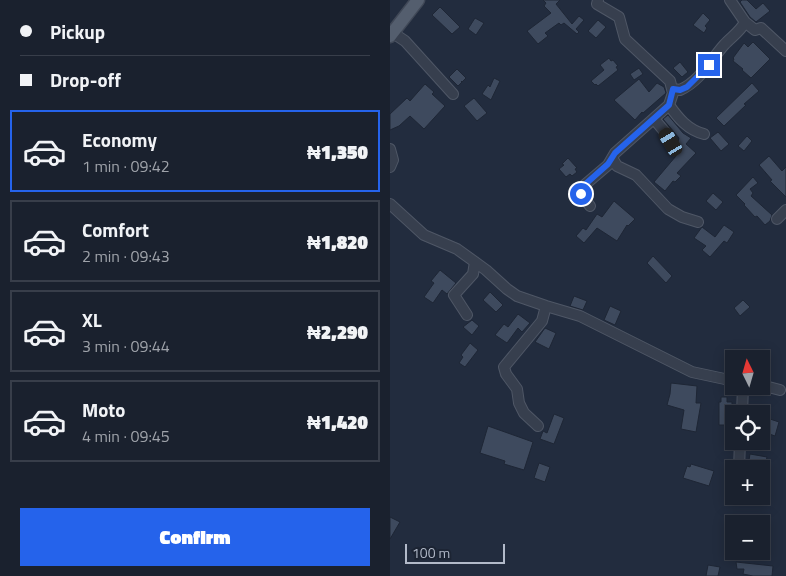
<!DOCTYPE html>
<html lang="en">
<head>
<meta charset="utf-8">
<style>
	body { margin:0; font-family:"Titillium Web",sans-serif; background:#272e3a; color:#f1f3f6; height:100vh; display:flex; flex-direction:column; font-size:19px; white-space:nowrap }
	* { box-sizing:border-box; margin:0 }
	p { font-size:16px; color:#9fa3aa }
	.icon { flex:none; width:28px; height:28px; fill:none; stroke:currentColor; stroke-width:2; stroke-linecap:round; stroke-linejoin:round }
	.map { position:relative; flex:1; overflow:hidden }
	.panel { display:flex; flex-direction:column; background:#1a212e; width:390px }
	.panel>* { flex:none }
	.hud { display:grid; align-content:center; height:110px; padding:0 20px; background:#1a212e }
	.needle { width:32px; rotate:355deg }
	.controls { position:absolute; left:335px; top:350px; display:grid; gap:10px }
	.controls a { display:grid; place-items:center; width:45px; height:45px; border-radius:0px; background:#1a212e; box-shadow:0 2px 12px #0003,0 0 0 1px #383e4a; font-size:25px }
	.scale { position:absolute; left:15px; bottom:12px; width:100px; box-sizing:border-box; padding-left:5px; border:2px solid #b2bac9; border-top:0; font-size:14px; line-height:18px; white-space:nowrap; color:#b2bac9; -webkit-text-stroke:4px #1c2433; paint-order:stroke }
	.end { position:absolute; width:22px; height:22px; margin:-11px; border:6px solid #2563eb; background:#fff; box-shadow:0 0 0 2px #fff }
	.from { border-radius:50% }
	.car { position:absolute; width:15px; height:30px; margin:-15px -8px; border-radius:6px; box-shadow:0 0 4px 1px #0007; background:linear-gradient(#222 24%,#8ab4d8 0 40%,#222 0 76%,#8ab4d8 0 86%,#222 0) }
	.hud b { display:flex; align-items:center; gap:18px; height:48px; font-size:19px }
	.hud b+b { border-top:1px solid #383e4a }
	.hud i { width:12px; height:12px; background:#f1f3f6 }
	ul { padding:0; list-style:none }
	li { display:flex; align-items:center; gap:15px; height:82px; margin:0 10px 8px; padding:0 10px; border:2px solid #383e4a; border-radius:0px }
	li div { flex:1 }
	li b { display:block; font-size:19px }
	li em { font-style:normal; font-weight:800 }
	li.active { border-color:#2563eb }
	li>.icon { width:45px; height:45px; stroke-width:1.5 }
	.action { display:flex; gap:10px; margin-top:auto; padding:10px 20px }
	.action a { flex:1; height:58px; border-radius:0px; background:#2563eb; color:#fff; font-size:20px; font-weight:800; line-height:58px; text-align:center }
	main { display:flex; flex:1; min-height:0 }
	.map>svg:first-child { display:block }
</style>
</head>
<body>
<main>
<section class="panel">
<div class="hud">
<b><i class="from"></i>Pickup</b>
<b><i></i>Drop-off</b>
</div>
<ul>
<li class="active"><svg class="icon" aria-label="car" viewBox="0 0 24 24"><path d="M5 17H2v-5l4-1 3-4h7l3 4 3 1v5h-3M9 17h6M6 11h13"/><circle cx="7" cy="17" r="2"/><circle cx="17" cy="17" r="2"/></svg><div><b>Economy</b><p>1 min · 09:42</p></div><em>₦1,350</em></li>
<li><svg class="icon" aria-label="car" viewBox="0 0 24 24"><path d="M5 17H2v-5l4-1 3-4h7l3 4 3 1v5h-3M9 17h6M6 11h13"/><circle cx="7" cy="17" r="2"/><circle cx="17" cy="17" r="2"/></svg><div><b>Comfort</b><p>2 min · 09:43</p></div><em>₦1,820</em></li>
<li><svg class="icon" aria-label="car" viewBox="0 0 24 24"><path d="M5 17H2v-5l4-1 3-4h7l3 4 3 1v5h-3M9 17h6M6 11h13"/><circle cx="7" cy="17" r="2"/><circle cx="17" cy="17" r="2"/></svg><div><b>XL</b><p>3 min · 09:44</p></div><em>₦2,290</em></li>
<li><svg class="icon" aria-label="car" viewBox="0 0 24 24"><path d="M5 17H2v-5l4-1 3-4h7l3 4 3 1v5h-3M9 17h6M6 11h13"/><circle cx="7" cy="17" r="2"/><circle cx="17" cy="17" r="2"/></svg><div><b>Moto</b><p>4 min · 09:45</p></div><em>₦1,420</em></li>
</ul>
<div class="action"><a>Confirm</a></div>
</section>
<div class="map">
<svg width="396" height="576" viewBox="0 0 396 576">
	<rect width="100%" height="100%" fill="#222c3e"/>
	<path fill="#3e4a5e" stroke="#1e2635" d="M153 0H170L166 4 182 24 189 16 194 20 186 29 189 32 187 34 174 23 171 25 169 23 155 33 158 36 148 44 137 31 161 13 154 6 156 3Z
		M352 0H357L366 9 373 3 380 11 366 22 360 17 350 2Z
		M50 7 70 27 62 34 42 15Z
		M313 13 320 20 315 26 317 28 314 33 303 25Z
		M85 18 94 23 86 35 78 29Z
		M208 20 216 27 206 38 198 31Z
		M363 42 380 59 361 78 352 70 353 69 343 61 344 59 343 58 354 43 358 47Z
		M219 58 221 61 223 60 228 66 226 67 228 70 208 86 206 84 205 85 201 81 214 70 210 65Z
		M290 62 298 72 292 77 283 68Z
		M249 68 253 74 244 80 240 74Z
		M67 69 76 78 72 82 71 81 72 82 68 86 59 77Z
		M104 78 110 81 101 100 92 94 98 85 100 87Z
		M249 79 259 92 267 83 274 87 276 93 253 113 252 112 245 120 224 100Z
		M362 83 369 91 354 104 356 105 334 126 326 118Z
		M35 84 44 92 42 94 55 106 34 129 20 116 9 126 0 130V114L17 98 20 101Z
		M84 98 97 113 87 121 74 106Z
		M278 115 293 133 301 138 296 144 306 153 287 173 291 176 285 182 283 181 275 191 264 182 286 156 280 150 287 146 289 138 273 119Z
		M328 132 339 144 331 151 320 138Z
		M357 136 362 141 354 151 348 146Z
		M379 156 392 171 396 167V197L380 181 382 180 369 165Z
		M178 158 187 168 185 169 187 172 182 176 180 174 176 177 169 169 174 165 172 164Z
		M363 177 368 183 360 189 363 193 361 196 382 215 380 221 375 225 367 216 365 217 354 205 355 204 346 195Z
		M323 193 333 202 326 210 316 201Z
		M224 201 245 219 238 226 237 225 227 241 207 228 194 243 186 236 193 228 196 230 207 214 212 217Z
		M334 225 344 232 337 243 334 241 320 257 312 250 316 246 304 238 312 227 325 237Z
		M263 256 282 276 276 283 257 263Z
		M50 270 66 283 57 294 52 290 43 303 34 297 44 283 41 281Z
		M100 292 113 305 106 312 93 300Z
		M184 296 197 301 193 310 180 306Z
		M353 300 360 307 350 316 344 308Z
		M220 306 231 311 225 325 214 320Z
		M128 314 140 323 132 332 128 328 117 343 105 335 114 324 118 327Z
		M82 320 89 326 82 335 73 327Z
		M155 328 166 333 159 349 145 342Z
		M80 343 88 350 75 367 69 363 73 357 71 355Z
		M281 383 307 386 306 403H311L306 432 291 429 294 410 277 405 280 394Z
		M331 397H337V402H342V425H329V402H331Z
		M164 414 174 418 164 444 150 439 153 431 157 433Z
		M377 418 389 422 385 436 374 432Z
		M98 426 143 442 134 470 114 464 115 461 90 453Z
		M360 454 377 457 374 470 358 466Z
		M149 463 160 467 155 482 144 478Z
		M301 464 324 471 319 486 293 478 297 466 300 467Z
		M0 517 10 522 0 539Z
		M346 562 383 566 382 576H363L353 574 354 569H347Z
		M318 565 330 567 328 576H316Z"/>
	<g fill="none" stroke-linecap="round" stroke-linejoin="round">
		<defs>
			<path id="minor" d="M340 0 355 22 365 30 371 28 396 51
				M3 33 15 41 63 94
				M283 89 290 90C310 81 320 61 334 45 341 37 350 32 355 22
				M279 105C288 118 298 130 314 134
				M264 119 275 132 281 142
				M0 149 3 160 0 167
				M222 158 227 166 246 175 278 209 292 217 308 222
				M0 204 34 235 67 249 96 270 117 289 127 296 156 306 190 316 302 372 344 381
				M200 206 191 194V188L218 165 225 153 279 105 283 93 280 81 235 39 229 17 207 4 208 0
				M387 219 396 210
				M77 315 64 295 83 274 85 262
				M371 385 390 390
				M352 414 353 386
				M148 426 134 413 129 403 127 389 116 374 114 367 152 321 156 306
				M349 469 350 441"/>
			<path id="major" d="M0 36 28 0"/>
		</defs>
		<use href="#minor" stroke="#4f5766" stroke-width="12"/>
		<use href="#major" stroke="#404857" stroke-width="15"/>
		<use href="#minor" stroke="#373f4e" stroke-width="10"/>
		<use href="#major" stroke="#545e6e" stroke-width="12"/>
	</g>
	<g fill="none" stroke-linecap="round" stroke-linejoin="round">
		<path stroke="#2563eb" stroke-width="6" d="M191 194V188L218 164 225 153 279 105 283 89 290 90 297 87 319 65"/>
	</g>
</svg>
<div class="controls">
<a><svg class="needle" viewBox="-14 -14 28 28"><path d="M0-13l5 13h-10z" fill="#e53935"/><path d="M0 13l5-13h-10z" fill="#9fa3aa"/></svg></a>
<a><svg class="icon" aria-label="locate" viewBox="0 0 24 24"><circle cx="12" cy="12" r="6"/><path d="M12 2v4M12 18v4M2 12h4M18 12h4"/></svg></a>
<a>+</a>
<a>−</a>
</div>
<div class="scale">100 m</div>
<i class="end from" style="left:191px;top:194px"></i>
<i class="end" style="left:319px;top:65px"></i>
<i class="car" style="left:281px;top:142px;rotate:329deg"></i>
</div>
</main>
</body>
</html>
